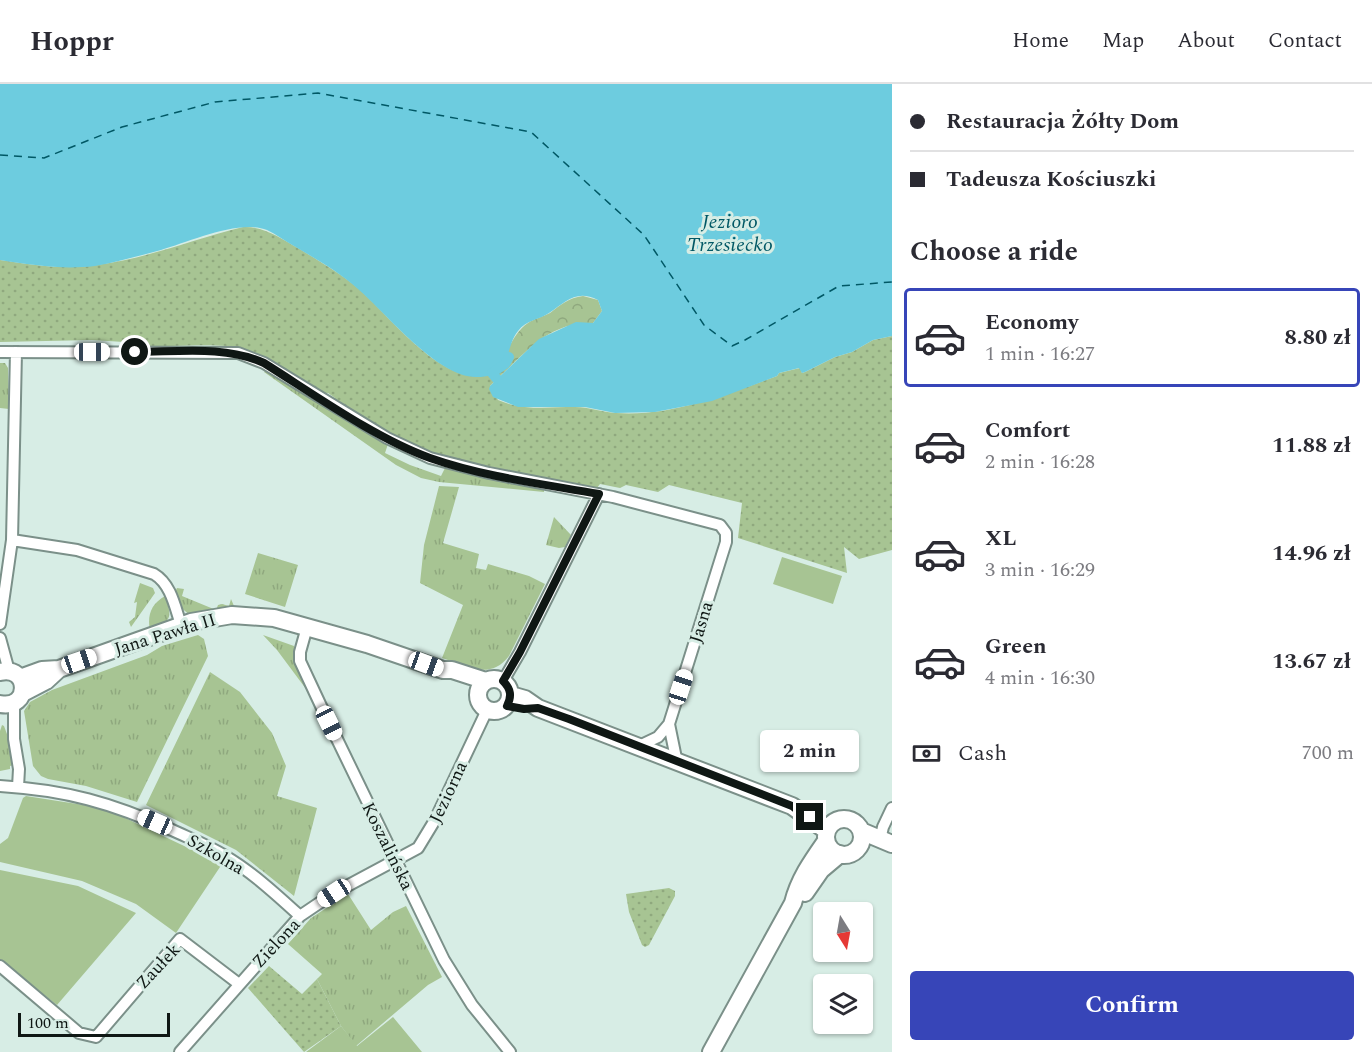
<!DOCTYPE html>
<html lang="en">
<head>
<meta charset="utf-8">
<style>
	body { margin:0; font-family:Spectral,serif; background:#f7f7f7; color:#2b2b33; height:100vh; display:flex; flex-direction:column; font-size:22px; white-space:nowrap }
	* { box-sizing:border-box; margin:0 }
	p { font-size:20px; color:#7c7c81 }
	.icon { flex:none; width:33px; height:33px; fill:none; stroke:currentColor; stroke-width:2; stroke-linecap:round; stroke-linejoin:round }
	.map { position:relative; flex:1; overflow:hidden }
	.panel { display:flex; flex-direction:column; background:#fff; width:480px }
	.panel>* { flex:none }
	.banner { display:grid; align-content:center; height:132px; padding:0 18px; background:#fff }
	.needle { width:39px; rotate:169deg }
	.fabs { position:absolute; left:813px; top:818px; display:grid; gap:12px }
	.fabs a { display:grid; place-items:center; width:60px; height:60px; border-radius:6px; background:#fff; box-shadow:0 2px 4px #0004; font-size:30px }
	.scale { position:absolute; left:18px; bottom:15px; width:152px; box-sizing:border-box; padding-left:6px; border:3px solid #0f1714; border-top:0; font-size:16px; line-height:21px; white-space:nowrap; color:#0f1714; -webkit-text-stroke:4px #d7ede5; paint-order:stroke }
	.end { position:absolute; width:27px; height:27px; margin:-14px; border:8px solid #0f1714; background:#fff; box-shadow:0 0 0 3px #fff }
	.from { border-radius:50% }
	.bubble { position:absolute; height:42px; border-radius:6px; background:#fff; box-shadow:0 2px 4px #0004; font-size:20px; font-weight:700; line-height:42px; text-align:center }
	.car { position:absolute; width:18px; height:36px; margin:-18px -9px; border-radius:8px; box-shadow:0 0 4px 2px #0007; background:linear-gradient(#fff 24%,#345 0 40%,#fff 0 76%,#345 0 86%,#fff 0) }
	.banner b { display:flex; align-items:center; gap:21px; height:57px; font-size:22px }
	.banner b+b { border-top:2px solid #e1e1e2 }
	.banner i { width:15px; height:15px; background:#2b2b33 }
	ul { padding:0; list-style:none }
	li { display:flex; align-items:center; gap:18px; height:99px; margin:0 12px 9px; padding:0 6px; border:3px solid transparent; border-radius:6px }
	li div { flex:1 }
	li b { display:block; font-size:22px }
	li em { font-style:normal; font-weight:700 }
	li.active { border-color:#3745b8 }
	li>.icon { width:54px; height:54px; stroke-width:1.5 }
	h2 { padding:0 18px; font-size:27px; line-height:72px }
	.pay { display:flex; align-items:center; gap:15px; height:66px; padding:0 18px; font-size:22px }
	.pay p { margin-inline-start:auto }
	.button { display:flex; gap:12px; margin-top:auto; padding:12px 18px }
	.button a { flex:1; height:69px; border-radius:6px; background:#3745b8; color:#fff; font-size:24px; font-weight:700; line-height:69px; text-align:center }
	header { display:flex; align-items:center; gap:36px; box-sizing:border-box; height:84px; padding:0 30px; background:#fff; border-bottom:2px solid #e1e1e2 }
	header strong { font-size:28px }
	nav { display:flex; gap:33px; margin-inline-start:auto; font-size:21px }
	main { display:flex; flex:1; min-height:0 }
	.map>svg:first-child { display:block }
</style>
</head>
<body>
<header>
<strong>Hoppr</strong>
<nav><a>Home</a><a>Map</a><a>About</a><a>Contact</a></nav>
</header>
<main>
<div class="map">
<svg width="892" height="968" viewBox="0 0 892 968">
	<defs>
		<pattern id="grass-tufts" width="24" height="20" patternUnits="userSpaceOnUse" patternTransform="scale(1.5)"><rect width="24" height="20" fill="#a7c493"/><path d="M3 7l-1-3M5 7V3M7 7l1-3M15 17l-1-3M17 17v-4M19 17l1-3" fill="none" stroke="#8fa87e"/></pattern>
		<pattern id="forest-crowns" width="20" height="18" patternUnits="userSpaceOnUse" patternTransform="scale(1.5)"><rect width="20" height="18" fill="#a7c493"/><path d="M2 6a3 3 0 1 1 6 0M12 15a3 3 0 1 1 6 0" fill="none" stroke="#8fa87e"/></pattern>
		<pattern id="park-dots" width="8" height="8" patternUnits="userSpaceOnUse" patternTransform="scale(1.5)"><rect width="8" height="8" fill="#a7c493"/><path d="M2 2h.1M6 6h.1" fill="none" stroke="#8fa87e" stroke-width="1.8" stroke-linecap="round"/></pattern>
	</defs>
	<rect width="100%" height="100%" fill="#d7ede5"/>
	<path fill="url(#grass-tufts)" d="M0 279H5L8 284 9 325 0 324Z
		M265 287 388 360 385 369 410 381 441 392 445 384 544 405V408L439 398 421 394 396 381 264 288Z
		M439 402 459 403 443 459 479 470 476 484 486 486 488 480 529 492 545 500 509 572C490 597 466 582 442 574L463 521 420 499 424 461Z
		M554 433 571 451 565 463 559 464 546 461Z
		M258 469 298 481 285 523 245 510Z
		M140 499 153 504 155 509 131 543 129 538 135 533 137 518 134 519Z
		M177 504 184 505 182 512 216 526 218 521 222 520 229 522 231 515 234 522 233 525 190 531 180 523 175 508Z
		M165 512C173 535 171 537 150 547 147 531 151 520 165 512Z
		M198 551 204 555 208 572 137 718 86 702 48 695 41 692 33 682 25 633 24 627 30 618 52 606 147 571 162 562Z
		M263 551 294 562 296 583 309 609 277 566Z
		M210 588 240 608 272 649 286 682 277 712 317 724 294 812 236 766 146 721Z
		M2 641 4 642 11 661 14 681 10 682V685L0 687V647Z
		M348 810 371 846 393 828 406 822 442 893 428 901 356 962 341 942 317 895 322 890 288 860 311 834Z"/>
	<path fill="url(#forest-crowns)" d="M583 212 598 216 602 227 593 239C548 238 527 268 497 295L492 289 497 287C506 271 513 249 528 239 535 234 543 233 550 229 562 220 568 214 583 212Z"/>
	<path fill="url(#park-dots)" d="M243 143C264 142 280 154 298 164 319 177 340 189 359 205 391 233 445 307 492 289L497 295 490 302 498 316C523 327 548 323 575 323 589 323 602 328 616 329 671 333 726 310 777 292L779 289 800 284 802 289 805 288 835 273 852 268 873 256 892 252V466L859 475 844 463 847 489 738 454 742 419 669 401 658 408 626 401 620 404 600 400 597 404C543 394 486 387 433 369 398 356 367 336 335 317V314L328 309 325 310C300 295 273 274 245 265 219 258 171 263 143 263L140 259 92 256 0 258V176C32 181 64 186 96 181 146 175 194 155 243 143Z
		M669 804 675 807V812L649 861 645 863 642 861 629 828 626 810Z
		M269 882 302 910 317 895 341 942 304 968 248 904Z"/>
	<path fill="#a7c493" d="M782 473 842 492 833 520 773 500Z
		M26 712 90 722 121 732 222 780 176 849 136 820 82 797 0 778V760L8 754 23 714Z
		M0 786 78 802 136 829 57 921 0 876Z
		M393 933 422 968H306L341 942 357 962Z"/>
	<path fill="#6dccdf" d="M0 0H892V252L873 256 852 268 835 273 805 288 802 289 799 284 779 289 777 292 712 317 655 328 615 329 585 323H518L493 313 489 305 490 302 539 255 576 238 593 239 602 227 598 216C576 205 566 218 549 229 539 236 526 236 518 247 504 264 513 293 476 293 437 293 387 230 358 205 339 188 316 175 294 162 285 157 276 150 267 146 239 135 189 158 161 166 139 172 117 178 95 182 63 186 32 181 0 176Z"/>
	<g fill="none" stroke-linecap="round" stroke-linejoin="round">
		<path stroke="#6dccdf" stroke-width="10" d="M497 295 492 289 505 280 509 273"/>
		<path stroke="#005865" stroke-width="1.5" stroke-dasharray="8 6" stroke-linecap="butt" d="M0 71 44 74 122 43 215 18 318 9 531 48 644 151 704 241 732 262 745 256 839 202 892 198"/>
		<defs>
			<path id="street" d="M0 268 238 269 264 279 387 354 430 374 489 389 613 413 720 441 726 449V458L669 640 658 653 637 663
				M12 456 77 466 154 490C171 500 175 523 181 541
				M0 540 12 456 16 268
				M307 543 300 568V577L321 622 444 876 472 921 510 968
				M0 554 9 587
				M503 597 520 568 599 410
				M14 620V655L19 685 18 703
				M669 640 677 679
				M0 702C66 706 112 719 172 746 189 754 208 761 225 772 252 788 277 811 300 832
				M880 756 883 743 892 724
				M0 882 79 949 96 953 180 855 239 900
				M180 968 300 832 334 809 418 764 435 736 487 626"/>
			<path id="secondary" d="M0 588C30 581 31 626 0 620
				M20 594 42 586 59 585 191 538 232 531 274 534 367 560 443 586H452L486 597
				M478 611a16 16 0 1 1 32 0a16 16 0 1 1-32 0Z
				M23 609 46 597 59 585
				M511 611 525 615 538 624 792 722 827 747
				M826 753a18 18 0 1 1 36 0a18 18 0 1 1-36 0Z
				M861 747 892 760
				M805 809 821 786 840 770
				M711 968 793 819C799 795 812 777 826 757"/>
		</defs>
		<use href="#street" stroke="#7b9089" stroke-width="14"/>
		<use href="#secondary" stroke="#7b9089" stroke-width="20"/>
		<use href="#street" stroke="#fff" stroke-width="10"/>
		<use href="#secondary" stroke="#fff" stroke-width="16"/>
	</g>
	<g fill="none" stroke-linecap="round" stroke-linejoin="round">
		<path stroke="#0f1714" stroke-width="8" d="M135 268C177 268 225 261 264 279 315 311 375 354 430 374 484 393 543 400 599 410L520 568 503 597C511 605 512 612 507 622L524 625 538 624 569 635 792 722 802 730 810 733"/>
	</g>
	<g text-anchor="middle" stroke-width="6" stroke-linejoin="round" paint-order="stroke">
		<g font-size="18" fill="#0f1714" stroke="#d7ede5">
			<text transform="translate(701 538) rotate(-73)" y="6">Jasna</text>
			<text transform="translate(165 550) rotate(-17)" y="6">Jana Pawła II</text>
			<text transform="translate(448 708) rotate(-65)" y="6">Jeziorna</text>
			<text transform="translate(388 762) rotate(64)" y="6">Koszalińska</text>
			<text transform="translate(216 770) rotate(30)" y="6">Szkolna</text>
			<text transform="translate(276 859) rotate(-47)" y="6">Zielona</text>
			<text transform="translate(158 882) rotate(-47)" y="6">Zaułek</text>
		</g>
		<g font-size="20" font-style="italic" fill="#005865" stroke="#d7ede5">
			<text x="730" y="144">Jezioro<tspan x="730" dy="23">Trzesiecko</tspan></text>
		</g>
	</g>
</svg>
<div class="fabs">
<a><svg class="needle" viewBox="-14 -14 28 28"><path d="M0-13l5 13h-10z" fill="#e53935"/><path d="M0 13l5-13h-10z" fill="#7c7c81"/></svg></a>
<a><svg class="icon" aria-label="layers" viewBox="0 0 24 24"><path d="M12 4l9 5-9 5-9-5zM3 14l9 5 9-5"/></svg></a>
</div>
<div class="scale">100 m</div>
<i class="end from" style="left:135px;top:268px"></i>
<i class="end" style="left:810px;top:733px"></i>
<div class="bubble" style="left:760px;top:646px;width:99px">2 min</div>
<i class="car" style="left:92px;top:268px;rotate:90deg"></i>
<i class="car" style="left:79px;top:577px;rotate:71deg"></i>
<i class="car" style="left:426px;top:580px;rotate:110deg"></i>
<i class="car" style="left:681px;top:603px;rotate:18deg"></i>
<i class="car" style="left:329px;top:639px;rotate:154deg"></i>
<i class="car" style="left:155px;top:738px;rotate:294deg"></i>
<i class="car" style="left:334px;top:809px;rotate:237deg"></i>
</div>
<section class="panel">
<div class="banner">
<b><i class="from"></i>Restauracja Żółty Dom</b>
<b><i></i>Tadeusza Kościuszki</b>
</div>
<h2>Choose a ride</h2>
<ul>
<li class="active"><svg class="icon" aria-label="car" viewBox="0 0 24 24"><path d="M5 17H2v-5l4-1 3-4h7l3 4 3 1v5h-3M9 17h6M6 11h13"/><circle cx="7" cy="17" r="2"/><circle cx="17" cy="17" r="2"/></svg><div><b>Economy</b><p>1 min · 16:27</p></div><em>8.80 zł</em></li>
<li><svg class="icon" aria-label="car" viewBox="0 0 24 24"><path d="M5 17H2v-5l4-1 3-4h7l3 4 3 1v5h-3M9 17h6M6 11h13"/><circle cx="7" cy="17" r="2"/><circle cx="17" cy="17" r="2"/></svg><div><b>Comfort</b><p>2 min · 16:28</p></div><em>11.88 zł</em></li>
<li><svg class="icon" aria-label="car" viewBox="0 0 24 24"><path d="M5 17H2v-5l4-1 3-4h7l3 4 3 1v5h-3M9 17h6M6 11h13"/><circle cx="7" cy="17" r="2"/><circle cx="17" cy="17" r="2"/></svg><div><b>XL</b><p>3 min · 16:29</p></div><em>14.96 zł</em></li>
<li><svg class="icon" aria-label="car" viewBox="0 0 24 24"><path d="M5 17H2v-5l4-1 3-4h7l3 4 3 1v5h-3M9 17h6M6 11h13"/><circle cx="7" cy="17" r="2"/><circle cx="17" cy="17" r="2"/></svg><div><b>Green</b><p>4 min · 16:30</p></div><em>13.67 zł</em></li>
</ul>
<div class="pay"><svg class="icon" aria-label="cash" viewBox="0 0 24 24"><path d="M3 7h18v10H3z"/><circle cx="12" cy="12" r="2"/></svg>Cash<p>700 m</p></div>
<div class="button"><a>Confirm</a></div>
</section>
</main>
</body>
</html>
